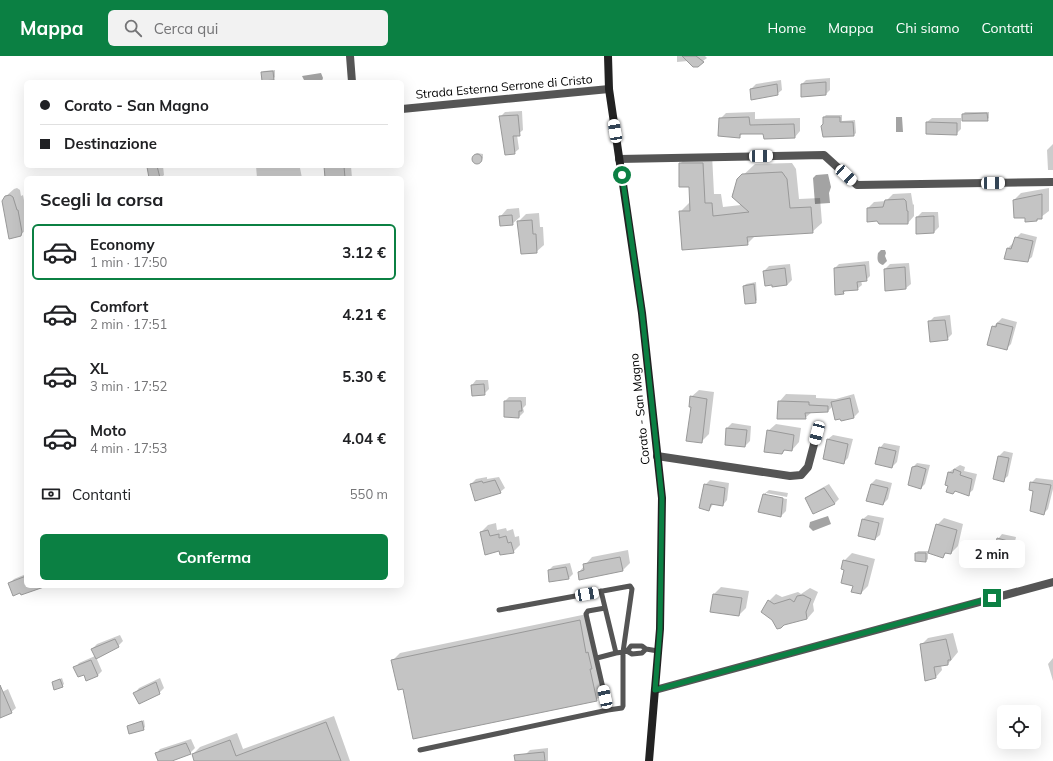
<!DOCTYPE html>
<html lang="it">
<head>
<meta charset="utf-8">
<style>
	body { margin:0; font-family:Mulish,sans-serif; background:#f2f2f2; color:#202124; height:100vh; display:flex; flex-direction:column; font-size:15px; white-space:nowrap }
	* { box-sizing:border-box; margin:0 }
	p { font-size:13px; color:#757577 }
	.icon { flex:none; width:22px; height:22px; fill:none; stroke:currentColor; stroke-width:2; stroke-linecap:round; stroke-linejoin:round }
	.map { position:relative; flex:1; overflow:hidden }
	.side { position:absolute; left:24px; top:120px; width:380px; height:412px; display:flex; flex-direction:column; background:#fff; border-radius:6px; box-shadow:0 4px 16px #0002 }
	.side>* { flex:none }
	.hud { position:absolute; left:24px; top:24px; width:380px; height:88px; border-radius:6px; box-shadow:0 4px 16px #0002; display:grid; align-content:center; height:88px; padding:0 16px; background:#fff }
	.buttons { position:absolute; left:997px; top:649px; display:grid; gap:8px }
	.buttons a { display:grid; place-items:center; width:44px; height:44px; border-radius:6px; background:#fff; box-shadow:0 4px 16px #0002; font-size:20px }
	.end { position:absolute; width:18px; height:18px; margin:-9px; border:5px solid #0b8043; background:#fff; box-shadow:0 0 0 2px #fff }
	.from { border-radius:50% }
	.bubble { position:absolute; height:28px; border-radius:6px; background:#fff; box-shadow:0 4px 16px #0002; font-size:13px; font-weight:700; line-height:28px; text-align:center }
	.car { position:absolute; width:12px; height:24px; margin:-12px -6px; border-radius:5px; box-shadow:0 0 3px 1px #0007; background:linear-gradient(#fff 24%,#345 0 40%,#fff 0 76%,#345 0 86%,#fff 0) }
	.hud b { display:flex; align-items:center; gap:14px; height:38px; font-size:15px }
	.hud b+b { border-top:1px solid #e0e0e0 }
	.hud i { width:10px; height:10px; background:#202124 }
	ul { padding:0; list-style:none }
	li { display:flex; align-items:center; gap:12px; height:56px; margin:0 8px 6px; padding:0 8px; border:2px solid transparent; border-radius:6px }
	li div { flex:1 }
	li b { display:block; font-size:15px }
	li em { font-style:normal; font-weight:700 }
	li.current { border-color:#0b8043 }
	li>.icon { width:36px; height:36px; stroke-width:1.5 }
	h2 { padding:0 16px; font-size:18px; line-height:48px }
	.pay { display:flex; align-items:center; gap:10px; height:44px; padding:0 16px; font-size:15px }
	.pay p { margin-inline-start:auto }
	.primary-button { display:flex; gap:8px; margin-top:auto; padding:8px 16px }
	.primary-button a { flex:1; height:46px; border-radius:6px; background:#0b8043; color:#fff; font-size:16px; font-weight:700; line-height:46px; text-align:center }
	header { display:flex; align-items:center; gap:24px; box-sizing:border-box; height:56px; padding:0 20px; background:#0b8043; color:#fff }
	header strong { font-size:19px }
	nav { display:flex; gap:22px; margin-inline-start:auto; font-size:14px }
	.search { width:280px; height:36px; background:#f2f2f2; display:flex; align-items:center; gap:10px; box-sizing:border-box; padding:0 14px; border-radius:6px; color:#757577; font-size:15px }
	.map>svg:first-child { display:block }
</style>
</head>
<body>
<header>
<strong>Mappa</strong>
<div class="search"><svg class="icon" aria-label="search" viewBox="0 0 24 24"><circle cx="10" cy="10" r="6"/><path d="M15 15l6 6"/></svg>Cerca qui</div>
<nav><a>Home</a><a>Mappa</a><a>Chi siamo</a><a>Contatti</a></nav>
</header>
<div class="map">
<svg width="1053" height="705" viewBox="0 0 1053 705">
	<rect width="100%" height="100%" fill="#fff"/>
	<path fill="#a3a3a3" d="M321 17 323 22 322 25 303 26 304 24 302 20Z
		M896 61H902L903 76H896Z
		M828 118 831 131 829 137 830 147 815 148 813 122 816 119Z
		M881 194H885L886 197 885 200 887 205 883 209C877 207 877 203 878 197Z
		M828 460 831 468 813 475 809 471 810 466Z"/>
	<path fill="#0003" d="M677 0H705L707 2 696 10 688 5 677 6Z
		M275 14V21L273 23 262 17 264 15Z
		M830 22V34L826 38 802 28 806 24Z
		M781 24 782 34 777 38 751 33 756 28Z
		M522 55 523 74 517 79 519 93 514 97 500 61 505 56Z
		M755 56V63L800 62V75L795 81 764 77H743L740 80H719L720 63 726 57Z
		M965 56H989V62L987 64 963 58Z
		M826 59H842V65L855 64 856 77 854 79 824 68V61Z
		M932 62H961V73L956 78 927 66Z
		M1053 88V114H1048L1047 94Z
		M477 97 483 98V102L476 107 474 106 473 101Z
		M689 98H712L714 138H721L723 151 741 149 734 142 732 139 738 124 755 108 792 107 796 113 799 143 820 142 822 167 812 176 755 180 747 188 680 156 690 146V130L680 108Z
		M150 110H163L164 119 161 122H150Z
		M256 110H302L300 112 302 122H257Z
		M325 110H351L352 122H326Z
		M17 132 20 134 21 140 23 139 26 155V174L20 179 6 140 14 133Z
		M1049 132V155L1037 164 1026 161 1014 144 1021 137Z
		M911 137 913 149 914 148V160L908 167 868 152 874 146 886 145 893 138Z
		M519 152 520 161 512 168 500 161 507 153Z
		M922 156H938L939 171 934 176 917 161Z
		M539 157 540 171H543L544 189 536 196 518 166 526 158Z
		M1021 177 1037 181 1032 201 1027 205 1008 192 1012 188H1014L1016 182Z
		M869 205 870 220 866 224H861L862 229 857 233 847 234 843 237 835 212 839 208Z
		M909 207 911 228 906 232 885 213 890 208Z
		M790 208 792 224 787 229 773 230 764 215 769 210Z
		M756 226 757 244 755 246 744 230 746 228Z
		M950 259 952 278 947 283 929 266 934 261Z
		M1002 262 1017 266 1011 288 1006 293 993 271Z
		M476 324H488L489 333 484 338 472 329Z
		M699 334 714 336 709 378 701 386 691 341Z
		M786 338 816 339V342L836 343 854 338 859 356 854 361 842 364 833 350 828 355 812 356 805 362 779 346Z
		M509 341H526V349L523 352 524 356 519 361 505 345Z
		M732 367 751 370 750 385 745 390 726 388 727 372Z
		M776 368 801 372 799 386 792 394 786 393 782 397 768 375Z
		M833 379 853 383 848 402 843 407 824 402 828 383Z
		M884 387 900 390 897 406 892 411 880 392Z
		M1004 395 1013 397 1008 420 1003 424 994 422 999 400Z
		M917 407 930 409 925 428 921 432 913 411Z
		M960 409 965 411 964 415 977 418 973 434 968 438 956 435 953 437 949 429V416Z
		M487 421V423L499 421 505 432 500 436 471 428 476 423Z
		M1036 422 1053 424V433L1048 453 1043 458 1031 427Z
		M876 423 892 427 888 443 883 448 871 428Z
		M710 424 729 427 727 444 723 449 714 447 709 454 705 429Z
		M829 428 839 443 834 448 806 442 811 438Z
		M769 434 788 437 787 441 766 437V440L787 443 786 455 781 460 764 438Z
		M868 459 884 462 880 479 875 483 863 463Z
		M944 462 963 468 958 490 951 497 947 496 943 500 937 469Z
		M496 467 497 474 506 472 507 475 513 473 515 481 519 480 520 489 513 496 500 493 481 476 488 469Z
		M1002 478 1016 481 1012 499 1007 504 998 483Z
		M628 494 630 507 623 514 579 516 592 501Z
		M918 495H928V503L926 505 916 497Z
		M852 497 875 503 868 530 861 537 854 529 845 513 844 505Z
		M570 507 573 518 569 522 549 514 553 510Z
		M26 518V530H38L35 533 9 528 14 523Z
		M721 531 749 535 746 552 739 559 711 555 714 538Z
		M810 532 818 536 813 548 814 555 807 563 784 568 769 545 776 538 782 541 798 536 801 538Z
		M587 558 604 637 596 644 403 632 393 604 400 597Z
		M953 577 958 596 948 608 941 609 942 614 936 621 921 589 928 582Z
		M120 579 123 585 118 590 96 601 102 615 97 620 75 612 79 607 95 600 92 593 97 588Z
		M1053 602V625L1048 608Z
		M62 622 64 628 62 630 53 626Z
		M160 622 164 632 159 637H135L139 632Z
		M8 633 16 652 11 656 0 661V637Z
		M334 660 350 705H195L193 698 200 691 237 677 243 693Z
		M144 664 145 671 143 673 128 670Z
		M191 683 195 692 190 697 169 705H159L156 698 160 693Z
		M548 692V705H526V698L530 694Z"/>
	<path fill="#c4c4c4" stroke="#999" d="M682 0H696L704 6 698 11H693Z
		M273 15 274 24 262 25 261 16Z
		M826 26V39L801 41V28Z
		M777 28 778 39 751 44 750 33Z
		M987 57 988 65H962V58Z
		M518 59 520 80H513L515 98 505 99 499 60Z
		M749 61 750 69 794 68 795 82 764 83 763 78H740V82L718 80 719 62Z
		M823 61H840V66H853L854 80 823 81 821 70 823 68Z
		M926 66 957 67V79L926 78Z
		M472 103a5 5 0 1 1 10 0a5 5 0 1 1-10 0Z
		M679 107H703L705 147H712L713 160 749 156 732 141 737 123 742 118 782 116 787 123 790 152 811 151 813 177 747 181 748 189 682 194 679 155H690L689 131H679Z
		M152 110H157L160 122H149L147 111Z
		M324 110H344L345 122H325Z
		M1042 138V163H1037V165L1025 166V162H1014L1013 144Z
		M10 139 13 141 17 154H18L22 176 21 180 9 183 2 145 5 140Z
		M904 143 906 145 907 155H908V168H879L877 165 867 166V152L883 151 885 144Z
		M512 159 513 169 500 170 499 160Z
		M934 160V177L916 178V161Z
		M532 164 533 178H536L537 197 521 198 517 165Z
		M1015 181 1033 185 1028 206 1004 203 1007 192 1011 193Z
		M865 209 867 225 857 226 858 234 843 235 844 238 835 239 834 212Z
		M905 211 906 233 885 235 884 213Z
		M785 212 787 229 772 231V229L765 230 763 215Z
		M754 228 756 247 745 248 743 230Z
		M945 264 948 284 930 286 928 265Z
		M997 267 1013 271 1007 294 987 289 992 270 996 271Z
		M484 328 485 339 472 340 471 329Z
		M690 340 707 343 702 387 686 385 691 351H689Z
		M850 342 854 362 841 365 840 363 835 364 831 346Z
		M504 345H521L522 355H519V362L504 361Z
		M778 345 809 346V349L828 350V356L805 357 806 363H777Z
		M726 372 747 374 745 391 725 389Z
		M767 374 794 379 792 395 784 394 782 398 764 396Z
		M827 383 848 388 844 408 823 403Z
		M879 391 896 395 892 412 875 408Z
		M998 400 1009 402 1004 426 993 423Z
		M917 410 926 413 921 433 908 429 912 411Z
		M954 413 961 416 960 419 972 423 969 440 955 435 953 438 946 436 948 430 945 429 948 416 953 417Z
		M495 424 501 437 475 445 470 428 482 425 483 427Z
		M1030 426 1051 429 1044 459 1030 455 1033 435 1029 434Z
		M704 428 725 432 723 450 711 448 709 455 699 452Z
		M871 428 888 432 883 449 866 445Z
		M824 432 835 448 813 458 805 442Z
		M763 438 783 442 781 461 758 456Z
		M862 463 879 467 875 484 858 480Z
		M936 468 957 474 951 498 945 497 943 502 928 497Z
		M488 474 490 480 499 478V482L506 480 508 487 511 486 514 497 500 499 499 495 485 499 480 476Z
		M997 482 1012 486 1008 505 993 502Z
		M915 497H926V506L915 505Z
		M620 501 623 515 579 524 578 516 584 514 583 508Z
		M843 504 868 510 861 538 851 536 853 530 841 527 844 514 841 513Z
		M566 511 569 523 549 526 548 514Z
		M26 520V530L44 531 21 539 20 537 13 540 8 527Z
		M713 538 742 542 739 560 710 556Z
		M803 539 811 543 806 556 807 563 784 569 781 572 777 573 772 564 761 556 768 544 774 548 790 543 794 546 797 540Z
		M580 564 586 597 588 596 592 613H590L597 645 413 683 403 633 398 634 391 604Z
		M115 583 119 591 96 603 91 593Z
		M946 583 951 604H948V609L934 611 936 622 925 625 920 588Z
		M91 604 98 620 86 625 84 619 78 621 73 611Z
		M60 623 63 631 54 634 52 626Z
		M156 626 160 638 139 648 133 637Z
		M0 629 12 657 0 662Z
		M142 665 144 674 129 678 127 670Z
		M326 666 341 705H194L192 698 230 684 236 700Z
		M186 687 191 698 172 705H158L155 697Z
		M544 696 545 705H515L514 699Z"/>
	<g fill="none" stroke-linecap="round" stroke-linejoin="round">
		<path stroke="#555" stroke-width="5" d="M605 552 588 555 586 558 608 654 622 652 623 650V596L627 595 631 590H642L646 593 658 595
			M499 554 630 530 632 533 623 596 616 597 601 535
			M627 595 632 598 642 597 646 593
			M597 602 616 597
			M420 694 608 654"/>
		<path stroke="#555" stroke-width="8" d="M350 0 352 26
			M402 53 609 33
			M619 103 824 99 857 129 1053 126
			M657 400 790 420 801 419 808 411 817 377
			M655 634 1053 526"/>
		<path stroke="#222" stroke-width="8" d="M608 0 609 33 642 257 662 442 660 573 649 705"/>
	</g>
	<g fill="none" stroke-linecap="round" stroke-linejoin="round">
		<path stroke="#0b8043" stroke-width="5" d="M622 119 642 257 662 442 660 573 655 634 992 542"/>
	</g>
	<g text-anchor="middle" stroke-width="3" stroke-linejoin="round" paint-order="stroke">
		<g font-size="12" fill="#000" stroke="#fff">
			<text transform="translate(504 31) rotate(-5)" y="4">Strada Esterna Serrone di Cristo</text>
			<text transform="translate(640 353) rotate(-96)" y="4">Corato - San Magno</text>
		</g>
	</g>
</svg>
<div class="buttons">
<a><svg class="icon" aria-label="locate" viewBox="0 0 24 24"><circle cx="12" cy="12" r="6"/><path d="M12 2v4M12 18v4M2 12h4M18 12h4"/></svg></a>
</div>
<i class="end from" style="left:622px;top:119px"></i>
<i class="end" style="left:992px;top:542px"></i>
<div class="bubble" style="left:959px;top:484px;width:66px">2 min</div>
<i class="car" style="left:615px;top:75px;rotate:351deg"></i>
<i class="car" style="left:761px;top:100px;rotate:89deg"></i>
<i class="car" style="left:846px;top:119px;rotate:133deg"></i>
<i class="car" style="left:993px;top:127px;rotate:89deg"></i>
<i class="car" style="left:817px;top:377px;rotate:195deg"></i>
<i class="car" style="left:587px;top:538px;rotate:80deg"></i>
<i class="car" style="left:605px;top:641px;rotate:348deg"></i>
<div class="hud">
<b><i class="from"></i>Corato - San Magno</b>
<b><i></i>Destinazione</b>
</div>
<section class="side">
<h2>Scegli la corsa</h2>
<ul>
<li class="current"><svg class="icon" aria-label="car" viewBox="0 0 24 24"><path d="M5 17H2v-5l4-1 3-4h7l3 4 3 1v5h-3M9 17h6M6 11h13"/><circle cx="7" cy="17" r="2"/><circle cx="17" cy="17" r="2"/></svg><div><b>Economy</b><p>1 min · 17:50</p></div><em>3.12 €</em></li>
<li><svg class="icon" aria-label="car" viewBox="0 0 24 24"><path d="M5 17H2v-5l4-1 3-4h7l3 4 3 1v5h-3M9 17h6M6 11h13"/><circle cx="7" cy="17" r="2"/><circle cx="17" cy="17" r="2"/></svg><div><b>Comfort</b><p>2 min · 17:51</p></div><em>4.21 €</em></li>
<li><svg class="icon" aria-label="car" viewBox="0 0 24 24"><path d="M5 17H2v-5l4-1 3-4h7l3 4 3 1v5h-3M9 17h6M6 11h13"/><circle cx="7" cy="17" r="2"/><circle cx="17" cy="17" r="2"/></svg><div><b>XL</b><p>3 min · 17:52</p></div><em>5.30 €</em></li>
<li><svg class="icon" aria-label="car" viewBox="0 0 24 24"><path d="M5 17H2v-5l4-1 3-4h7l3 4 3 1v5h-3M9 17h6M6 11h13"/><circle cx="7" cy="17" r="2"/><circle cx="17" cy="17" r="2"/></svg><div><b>Moto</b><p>4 min · 17:53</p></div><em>4.04 €</em></li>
</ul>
<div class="pay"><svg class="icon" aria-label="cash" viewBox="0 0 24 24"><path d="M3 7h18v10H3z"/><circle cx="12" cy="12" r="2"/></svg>Contanti<p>550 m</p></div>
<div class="primary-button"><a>Conferma</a></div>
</section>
</div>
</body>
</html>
